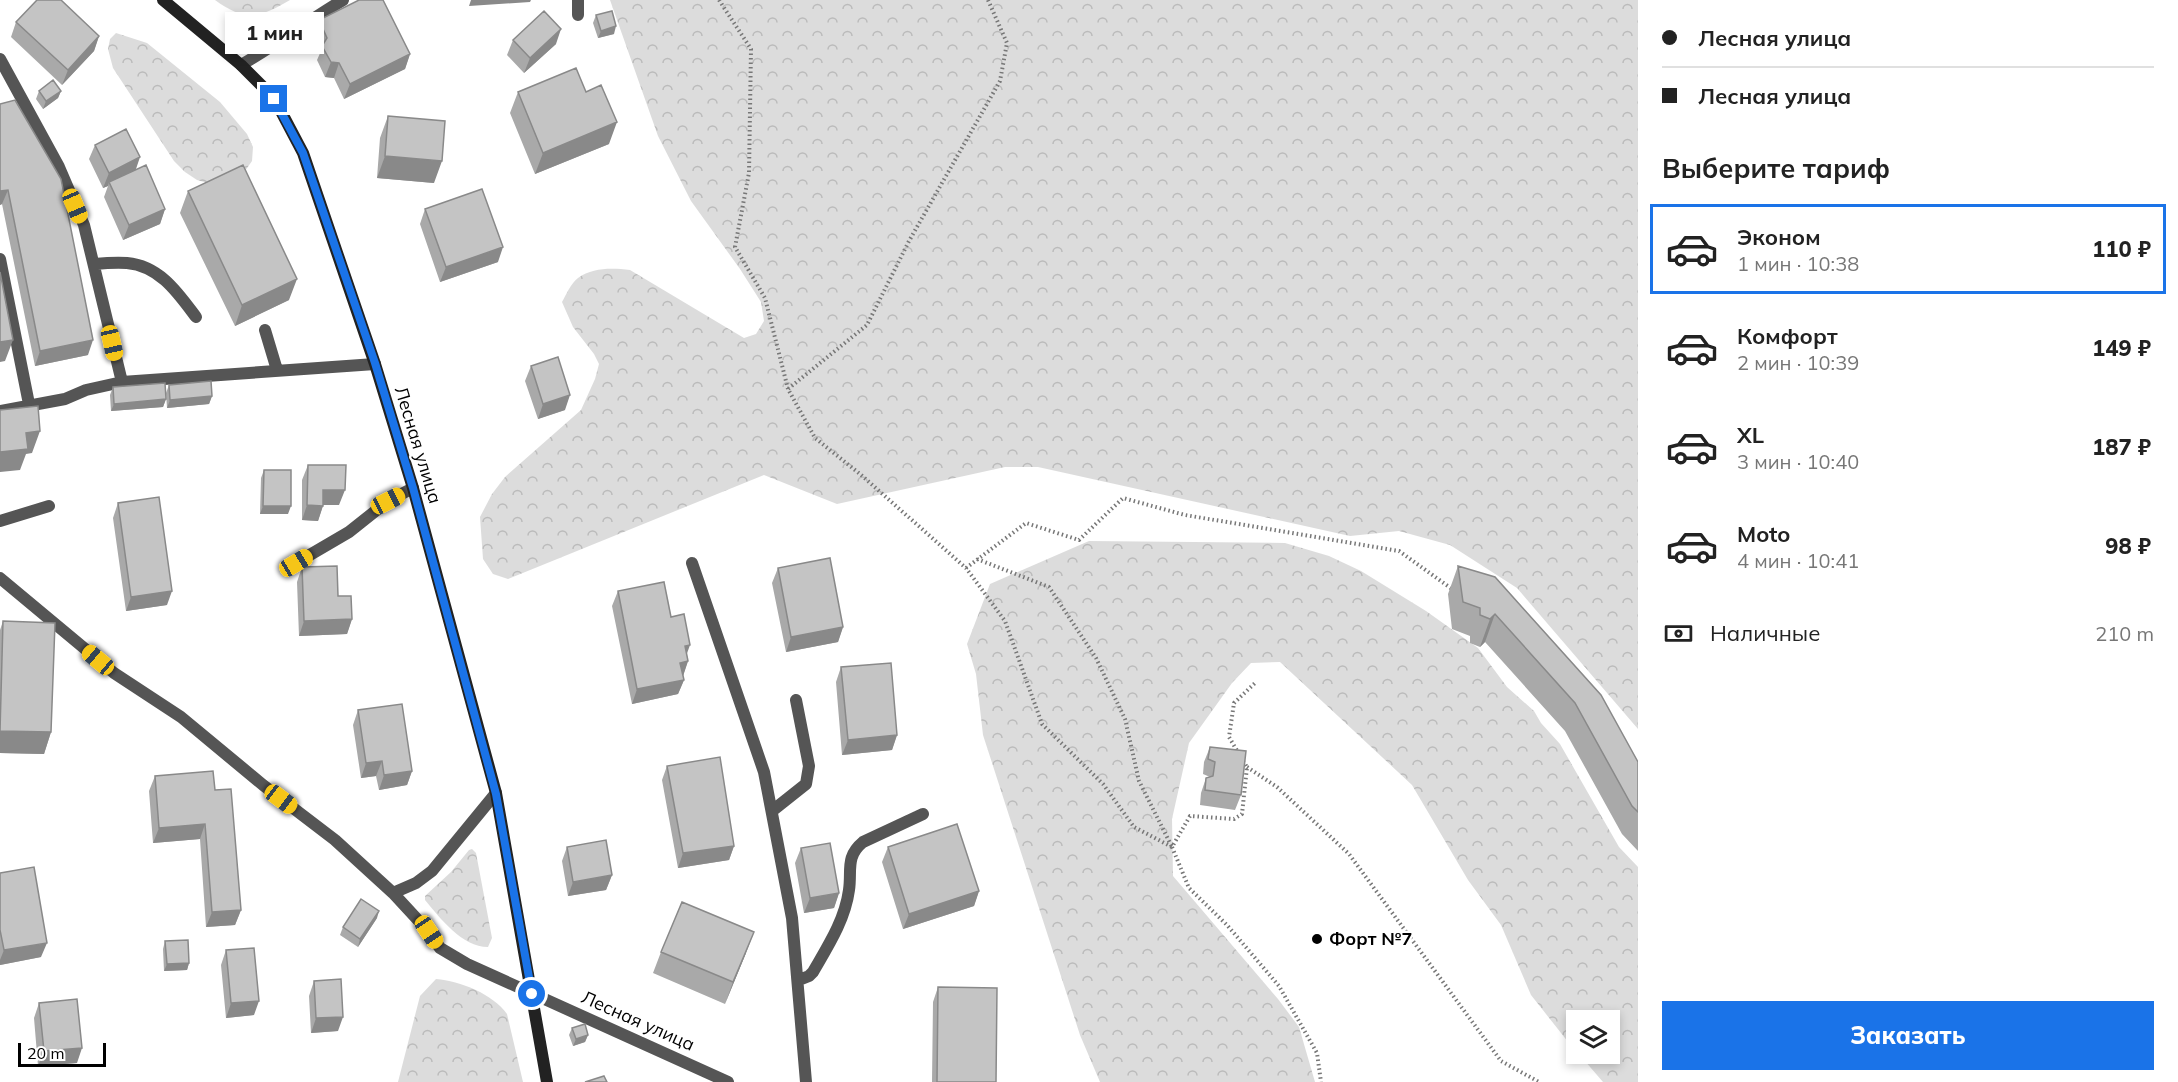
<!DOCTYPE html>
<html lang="ru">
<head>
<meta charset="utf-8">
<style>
	body { margin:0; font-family:Mulish,sans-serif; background:#f2f2f2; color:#222; height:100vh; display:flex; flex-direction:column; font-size:22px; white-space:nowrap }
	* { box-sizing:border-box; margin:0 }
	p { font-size:20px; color:#767676 }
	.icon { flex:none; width:33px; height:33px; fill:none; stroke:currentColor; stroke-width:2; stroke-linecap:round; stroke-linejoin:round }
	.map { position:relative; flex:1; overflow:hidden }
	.sheet { display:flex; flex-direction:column; background:#fff; width:540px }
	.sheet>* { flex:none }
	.hud { display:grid; align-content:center; height:132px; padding:0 24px; background:#fff }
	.fabs { position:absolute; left:1566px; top:1010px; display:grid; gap:12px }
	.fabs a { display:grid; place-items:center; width:54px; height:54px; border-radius:0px; background:#fff; box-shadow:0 3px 9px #0003; font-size:30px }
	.scale { position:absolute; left:18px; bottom:15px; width:88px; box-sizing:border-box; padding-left:6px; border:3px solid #000; border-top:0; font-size:16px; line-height:21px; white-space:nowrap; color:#000; -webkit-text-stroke:4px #fff; paint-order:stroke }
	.end { position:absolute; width:27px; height:27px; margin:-14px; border:8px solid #1a73e8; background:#fff; box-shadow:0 0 0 3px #fff }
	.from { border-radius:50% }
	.bubble { position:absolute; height:42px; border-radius:0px; background:#fff; box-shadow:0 3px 9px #0003; font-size:20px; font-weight:800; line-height:42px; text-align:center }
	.car { position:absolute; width:18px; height:36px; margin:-18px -9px; border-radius:8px; box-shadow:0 0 4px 2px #0007; background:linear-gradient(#f5c518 24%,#345 0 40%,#f5c518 0 76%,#345 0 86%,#f5c518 0) }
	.hud b { display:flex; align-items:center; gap:21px; height:57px; font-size:22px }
	.hud b+b { border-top:2px solid #e0e0e0 }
	.hud i { width:15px; height:15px; background:#222 }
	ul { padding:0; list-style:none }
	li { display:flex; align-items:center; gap:18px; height:90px; margin:0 12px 9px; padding:0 12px; border:3px solid transparent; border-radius:0px }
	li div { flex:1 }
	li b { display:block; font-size:22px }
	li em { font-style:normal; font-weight:800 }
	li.selected { border-color:#1a73e8 }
	li>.icon { width:54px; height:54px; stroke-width:1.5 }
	h2 { padding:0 24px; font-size:27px; line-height:72px }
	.pay { display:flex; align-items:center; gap:15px; height:66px; padding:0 24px; font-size:22px }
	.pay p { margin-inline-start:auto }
	.button { display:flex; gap:12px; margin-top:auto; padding:12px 24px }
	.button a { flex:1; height:69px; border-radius:0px; background:#1a73e8; color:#fff; font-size:24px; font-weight:800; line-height:69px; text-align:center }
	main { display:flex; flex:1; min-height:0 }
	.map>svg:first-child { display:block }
</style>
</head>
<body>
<main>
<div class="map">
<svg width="1638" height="1082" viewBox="0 0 1638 1082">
	<defs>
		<pattern id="forest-crowns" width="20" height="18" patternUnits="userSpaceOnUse" patternTransform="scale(1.5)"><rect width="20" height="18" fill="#dcdcdc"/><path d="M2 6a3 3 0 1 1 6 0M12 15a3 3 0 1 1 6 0" fill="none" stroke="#bbb"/></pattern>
	</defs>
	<rect width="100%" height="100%" fill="#fff"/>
	<path fill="url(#forest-crowns)" d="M215 0H290C260 18 245 22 215 0Z
		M610 0H1638V729L1517 588 1450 545 1399 531 1350 536 1038 467H1005L837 504 764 475 508 579 493 574 483 559 480 517 492 494 505 477 581 410 595 379 599 364 594 354 573 327 562 302C566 295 571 283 578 278 593 267 613 268 630 270L744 338 756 334 764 321 761 302 740 269 691 201 658 136Z
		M116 33 147 43 220 102 247 134 253 147 252 161 245 171 211 184 197 180 185 172 174 161 113 68 108 49 110 39Z
		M1089 541 1285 543 1329 556 1361 571 1426 611 1478 648 1507 687 1534 711 1541 723 1560 744 1619 847 1638 867V1082H1603L1578 1053H1610V1020H1576V1052L1531 995 1501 925 1468 880 1412 785 1280 662 1251 663 1232 683 1189 743 1172 819 1173 876 1278 999 1299 1027 1315 1082H1100L1080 1035 983 735 976 674 967 644 990 584Z
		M472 849 476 853 492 938 488 947C462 947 440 918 425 900V896L451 872 469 850Z
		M436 979C460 981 493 994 507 1014L523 1082H398L420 996Z"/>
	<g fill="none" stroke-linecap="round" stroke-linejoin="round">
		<path stroke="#777" stroke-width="4" stroke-dasharray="1.5 3" stroke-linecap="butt" d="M719 0 751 49 749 173 735 247 765 298 788 389
			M988 0 1007 43 1000 81 909 241 867 325 788 389 815 438 860 474 966 568 1005 621 1042 724 1103 784 1134 827 1172 847
			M977 559 1049 587 1096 658 1125 719 1139 781 1172 847
			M966 568 1026 523 1079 540 1123 498 1185 515 1399 551 1452 589
			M1239 754 1229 737 1234 703 1255 683
			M1243 761 1247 767 1242 814 1234 819 1190 816 1172 847 1189 888 1227 925 1279 986 1317 1053 1321 1082
			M1247 767 1277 787 1349 854 1501 1061 1539 1082"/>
		<path stroke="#555" stroke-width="12" d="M578 15V0
			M0 59 59 167 84 225 122 382
			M241 65C276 45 308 21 343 0
			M0 259 29 404
			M94 264C105 263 116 262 127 263 160 266 178 293 196 317
			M265 330 277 370
			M0 411 65 399 86 390 122 382 375 364
			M0 521 49 506
			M296 563 349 532 388 501 413 488
			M692 563 764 772 792 918 806 1082
			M0 578 114 673 181 717 263 785 335 840 393 893 416 883 432 871 496 793
			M772 811 806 784 809 766 796 700
			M393 893 429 932 440 948 467 964 728 1082
			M799 980 809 976 813 972C828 946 845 920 849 890 852 870 845 857 863 842L923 814"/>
		<path stroke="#222" stroke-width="12" d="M163 0 241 65 274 98 303 153 375 364 413 488 496 793 547 1082"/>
	</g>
	<path fill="#a9a9a9" d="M596 15 614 34 598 38 593 23Z
		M319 20 410 54 405 69 344 99 334 78 325 77 317 60 321 51 313 35Z
		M16 22 99 36 94 51 62 85 11 37Z
		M513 40 556 44 524 73 507 55Z
		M39 91H61L58 98 43 109 36 99Z
		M518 92H586L609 144 535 174 510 113Z
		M0 104 88 355 35 366 2 204 0 205Z
		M388 116 434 183 377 178 380 138Z
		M95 145 135 170 165 209 160 224 123 240 104 197 108 186 103 188 89 159Z
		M188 191 289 300 235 326 180 213Z
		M425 209 498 262 440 282 420 224Z
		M531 366 565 410 538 419 525 381Z
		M169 385 212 396 209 404 167 408 166 393Z
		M113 387 166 399 163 407 111 411 110 395Z
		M308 465 339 505H323L318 521 302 520V480Z
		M264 470 288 514H260L261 478Z
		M118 503 167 605 126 611 113 518Z
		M1458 566 1638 762V851L1622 834 1565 731 1485 642 1480 647 1470 643V636L1452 629 1448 594Z
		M302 567 338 596 352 619 347 634 299 636 297 582Z
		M778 568 843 627 838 642 786 652 772 583Z
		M618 591 671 617 687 655 688 661 683 676 684 680 678 694 632 704 612 606Z
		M3 621 51 732 44 754 0 753V630Z
		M841 667 897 735 892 750 842 755 836 682Z
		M358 710 412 771 407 785 379 790 376 776 361 778 353 725Z
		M1210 747 1241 795 1235 810 1200 805 1201 793 1206 778 1210 777 1203 774 1204 762Z
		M667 766 734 846 729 860 678 868 662 780Z
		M155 776 215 790 241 910 235 925 206 927 200 839 153 843 149 791Z
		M567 847 612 875 606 890 568 896 562 861Z
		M888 847 979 891 974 906 903 929 882 862Z
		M801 848 839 893 834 908 804 913 795 863Z
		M0 873 41 957 0 965Z
		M377 918 358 947 340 935 343 927Z
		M165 941 189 963 187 970 164 971 163 949Z
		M226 950 254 1015 226 1018 221 965Z
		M661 952 746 953 725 1004 653 973Z
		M314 981 338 1031 311 1033 309 996Z
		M938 987 996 1082H932L933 1002Z
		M39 1003 77 1063 38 1066 34 1018Z
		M572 1028 588 1035 585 1042 573 1046 569 1035Z"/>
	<path fill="#898989" d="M471 0H531L530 2 469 6Z
		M616 26 614 34 598 38 601 31Z
		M561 29 556 44 524 73 530 58Z
		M99 36 94 51 62 85 68 70Z
		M410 54 405 69 344 99 350 84Z
		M331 62 339 63 334 78 325 77Z
		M61 91 58 98 43 109 46 101Z
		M617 122 609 144 535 174 543 153Z
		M385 156 442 161 434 183 377 178Z
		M140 157 135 172 109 182 108 186 103 188 109 173Z
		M8 190 2 204 0 205V191Z
		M165 209 160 224 123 240 129 225Z
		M503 247 498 262 440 282 446 267Z
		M297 279 289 300 235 326 242 305Z
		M13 340 5 361 0 362V342Z
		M93 340 88 355 35 366 40 351Z
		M570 395 565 410 538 419 543 404Z
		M212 396 209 404 167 408 170 400Z
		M166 399 163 407 111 411 114 404Z
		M40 431 32 453 26 454 20 470 0 472V452L26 433Z
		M323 490H345L339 505H318Z
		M307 505 323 506 318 521 302 520Z
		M263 506H291L288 514H260Z
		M172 591 167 605 126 611 131 597Z
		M1495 614 1485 642 1480 647 1490 619Z
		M352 619 347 634 299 636 304 621Z
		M843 627 838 642 786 652 791 637Z
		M690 645 685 659V646Z
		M688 661 683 676 680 663Z
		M684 680 678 694 632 704 637 689Z
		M0 731 51 732 44 754 0 753Z
		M897 735 892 750 842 755 848 740Z
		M382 761 376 776 361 778 366 763Z
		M412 771 407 785 379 790 384 775Z
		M205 824 200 839 153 843 159 828Z
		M734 846 729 860 678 868 683 853Z
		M612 875 606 890 568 896 573 882Z
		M979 891 974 906 903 929 909 914Z
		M839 893 834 908 804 913 810 898Z
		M241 910 235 925 206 927 212 912Z
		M379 911 377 918 358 947 360 939Z
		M754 932 746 953 725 1004 733 982Z
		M47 943 41 957 0 965V960L4 950Z
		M189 963 187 970 164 971 167 964Z
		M259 1001 254 1015 226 1018 231 1003Z
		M343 1017 338 1031 311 1033 316 1018Z
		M588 1035 585 1042 573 1046 576 1039Z
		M82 1048 77 1063 38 1066 44 1051Z"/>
	<path fill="#c4c4c4" stroke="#898989" stroke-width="1.5" d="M37 0H61L99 36 68 70 16 22Z
		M359 0H383L410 54 350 84 339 63 331 62 322 46 327 38 319 20Z
		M544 11 561 29 530 58 513 40Z
		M612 11 616 26 601 31 596 15Z
		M576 68 586 92 601 85 617 122 543 153 518 92Z
		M53 80 61 91 46 101 39 91Z
		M15 100 61 179 93 340 40 351 8 190 0 191V104Z
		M388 116 445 121 442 161 385 156Z
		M126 129 140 157 109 173 95 145Z
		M146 165 165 209 129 225 109 182Z
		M243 165 297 279 242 305 188 191Z
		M482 189 503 247 446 267 425 209Z
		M0 272 13 340 0 342Z
		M558 357 570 395 543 404 531 366Z
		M211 381 212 396 170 400 169 385Z
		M165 383 166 399 114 404 113 387Z
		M38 406 40 431 26 433 28 449 0 452V410Z
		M308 465H346L345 490H323V506L307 505Z
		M264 470H291V506H263Z
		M159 497 172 591 131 597 118 503Z
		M830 558 843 627 791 637 778 568Z
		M337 566 338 596H351L352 619 304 621 302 567Z
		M1458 566 1495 577 1601 695 1638 762V812L1632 806 1575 703 1495 614 1490 619 1480 615V608L1463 602Z
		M664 582 671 617 684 614 690 645 685 646 688 661 680 663 684 680 637 689 618 591Z
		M3 621 55 623 51 732 0 731Z
		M891 663 897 735 848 740 841 667Z
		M402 704 412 771 384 775 382 761 366 763 358 710Z
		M1210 747 1246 751 1241 795 1205 790 1206 778 1213 776 1215 762 1208 759Z
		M720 757 734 846 683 853 667 766Z
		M213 771 215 790 231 789 241 910 212 912 205 824 159 828 155 776Z
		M957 824 979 891 909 914 888 847Z
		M606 840 612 875 573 882 567 847Z
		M830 843 839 893 810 898 801 848Z
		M34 867 47 943 4 950 0 930V873Z
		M361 899 379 911 360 939 343 927Z
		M682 902 754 932 733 982 661 952Z
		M188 940 189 963 167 964 165 941Z
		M254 948 259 1001 231 1003 226 950Z
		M341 979 343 1017 316 1018 314 981Z
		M938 987 997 988 996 1082H937Z
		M77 999 82 1048 44 1051 39 1003Z
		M585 1024 588 1035 576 1039 572 1028Z
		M604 1076 607 1082H585Z"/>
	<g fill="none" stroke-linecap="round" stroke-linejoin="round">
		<path stroke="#1a73e8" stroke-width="8" d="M274 99 303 153 375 363 413 488 496 794 532 994"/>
	</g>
	<circle fill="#000" stroke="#fff" stroke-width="2" cx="1317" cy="939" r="6"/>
	<g text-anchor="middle" stroke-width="4.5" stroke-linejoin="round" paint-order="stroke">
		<g font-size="18" fill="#000" stroke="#fff">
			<text transform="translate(418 445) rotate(73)" y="6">Лесная улица</text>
			<text transform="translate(638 1021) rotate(24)" y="6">Лесная улица</text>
		</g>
		<g font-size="18" font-weight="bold" fill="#000" stroke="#fff" text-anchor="start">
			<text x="1329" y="945">Форт №7</text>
		</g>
	</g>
</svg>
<div class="fabs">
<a><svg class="icon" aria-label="layers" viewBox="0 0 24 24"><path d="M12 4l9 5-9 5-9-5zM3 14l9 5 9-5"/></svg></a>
</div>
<div class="scale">20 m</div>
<i class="end from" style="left:532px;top:994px"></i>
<i class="end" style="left:274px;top:99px"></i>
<div class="bubble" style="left:225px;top:12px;width:99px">1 мин</div>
<i class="car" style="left:75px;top:206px;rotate:157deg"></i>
<i class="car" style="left:112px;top:343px;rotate:167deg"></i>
<i class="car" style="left:388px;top:501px;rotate:63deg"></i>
<i class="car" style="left:296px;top:563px;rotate:59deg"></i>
<i class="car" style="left:98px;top:660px;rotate:310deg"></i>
<i class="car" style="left:281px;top:799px;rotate:127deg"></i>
<i class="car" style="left:429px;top:932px;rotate:146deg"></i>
</div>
<section class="sheet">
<div class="hud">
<b><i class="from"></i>Лесная улица</b>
<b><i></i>Лесная улица</b>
</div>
<h2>Выберите тариф</h2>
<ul>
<li class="selected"><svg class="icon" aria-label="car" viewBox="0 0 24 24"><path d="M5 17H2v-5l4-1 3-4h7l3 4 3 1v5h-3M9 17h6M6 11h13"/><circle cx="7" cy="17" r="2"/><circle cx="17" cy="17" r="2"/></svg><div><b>Эконом</b><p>1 мин · 10:38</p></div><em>110 ₽</em></li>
<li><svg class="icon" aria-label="car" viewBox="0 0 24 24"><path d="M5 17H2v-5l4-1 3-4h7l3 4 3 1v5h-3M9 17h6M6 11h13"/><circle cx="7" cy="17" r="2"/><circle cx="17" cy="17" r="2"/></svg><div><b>Комфорт</b><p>2 мин · 10:39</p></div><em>149 ₽</em></li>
<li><svg class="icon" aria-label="car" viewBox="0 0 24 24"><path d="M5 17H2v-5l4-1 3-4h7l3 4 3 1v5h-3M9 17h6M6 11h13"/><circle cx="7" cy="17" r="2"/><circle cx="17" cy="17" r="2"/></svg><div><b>XL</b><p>3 мин · 10:40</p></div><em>187 ₽</em></li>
<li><svg class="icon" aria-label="car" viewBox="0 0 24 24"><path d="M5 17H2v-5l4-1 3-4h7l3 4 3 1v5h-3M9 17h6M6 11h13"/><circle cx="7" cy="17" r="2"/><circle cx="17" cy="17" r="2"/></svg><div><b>Moto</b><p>4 мин · 10:41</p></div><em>98 ₽</em></li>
</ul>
<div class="pay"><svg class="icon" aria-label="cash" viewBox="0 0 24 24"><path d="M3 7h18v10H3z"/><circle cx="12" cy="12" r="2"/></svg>Наличные<p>210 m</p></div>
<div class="button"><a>Заказать</a></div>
</section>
</main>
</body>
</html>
